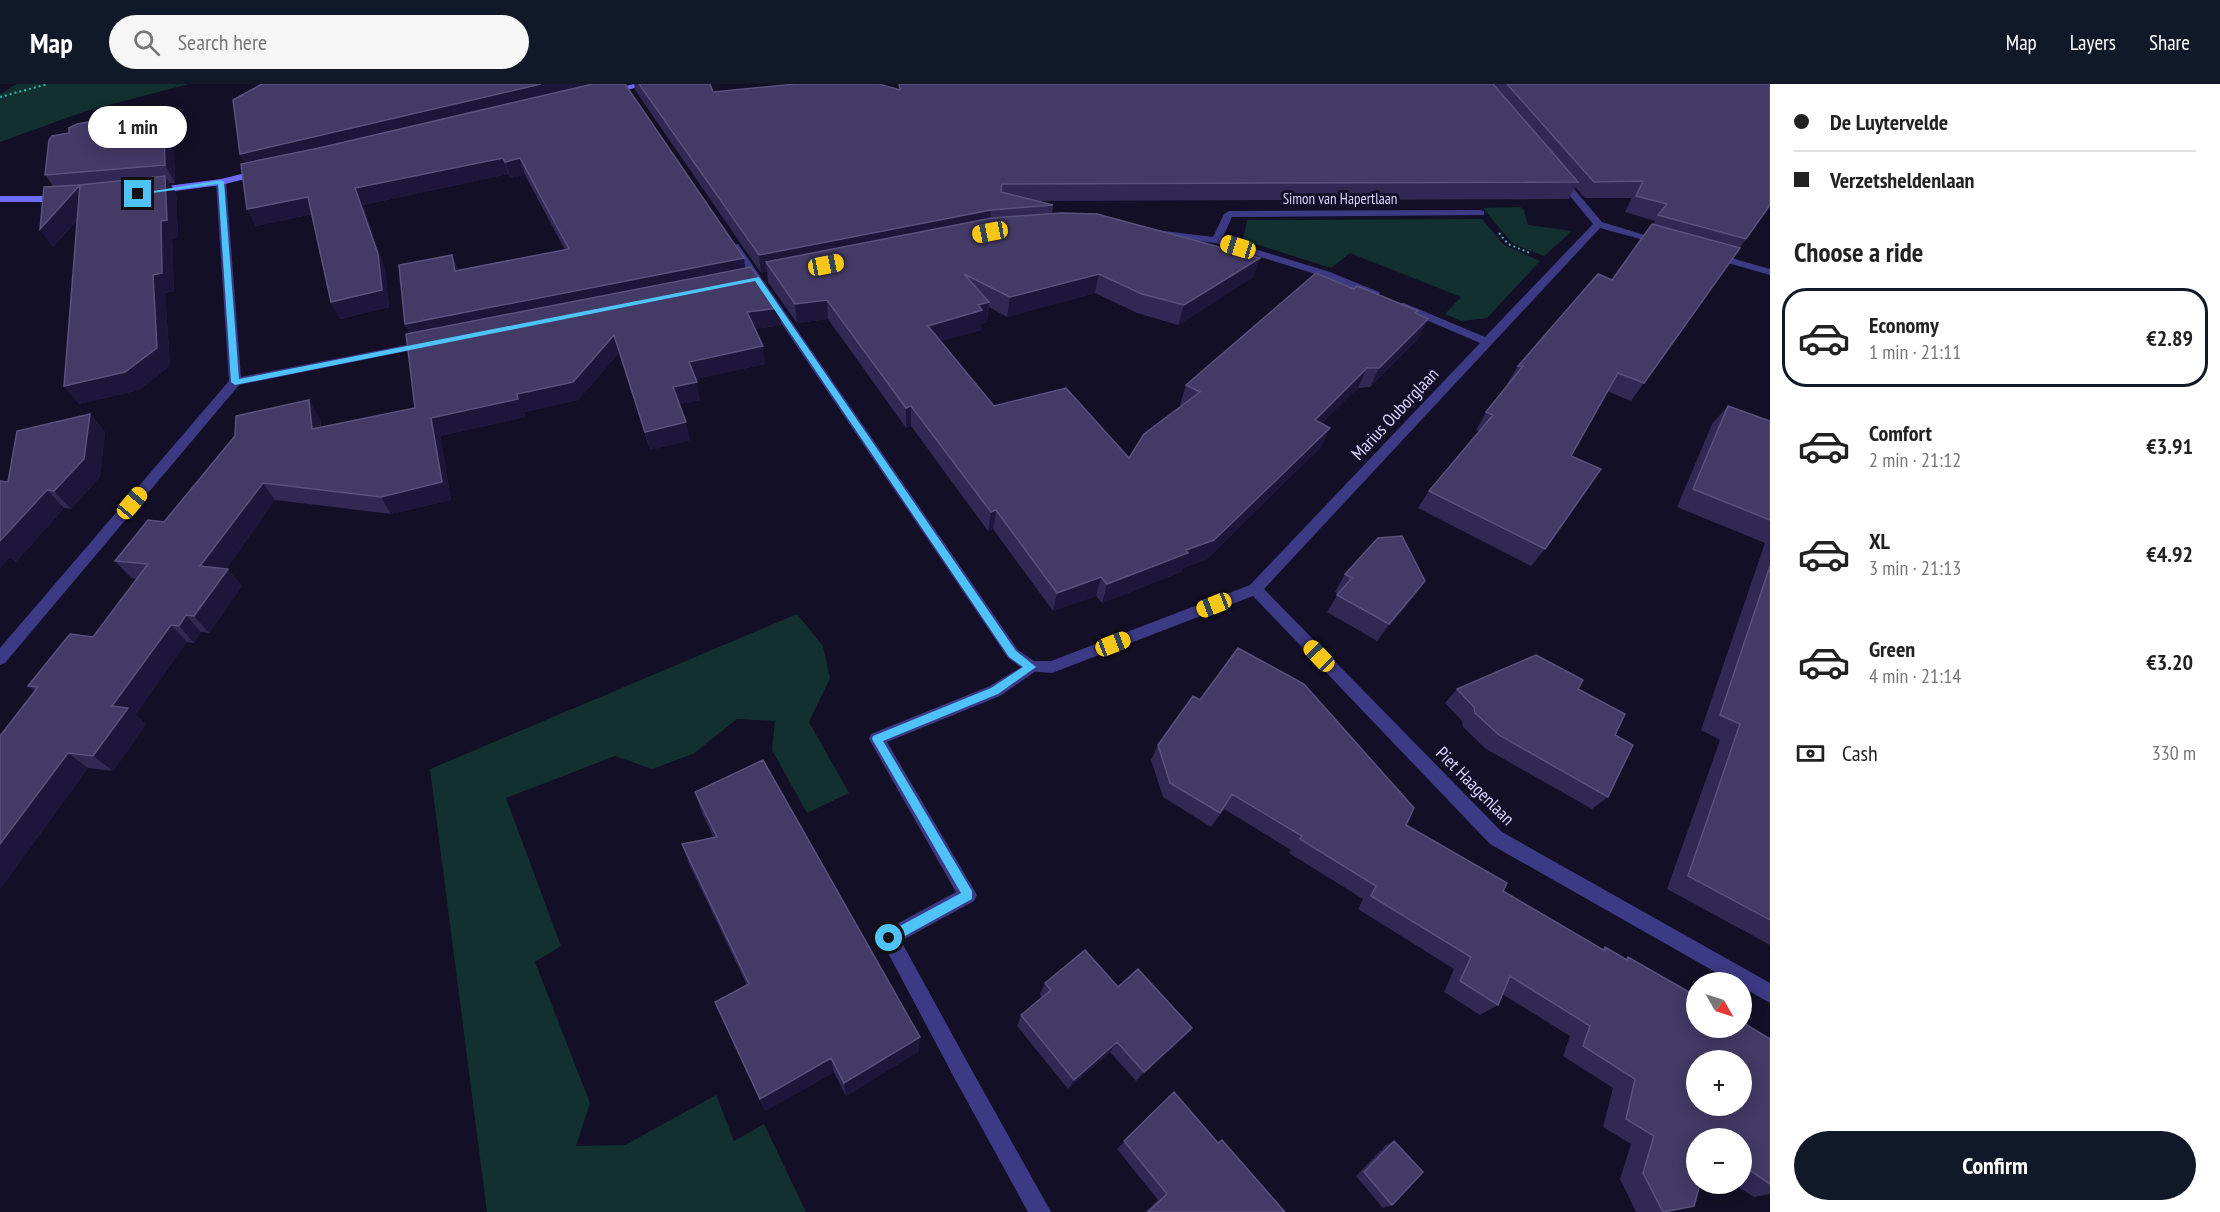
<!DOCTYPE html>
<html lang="en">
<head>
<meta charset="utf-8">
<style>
	body { margin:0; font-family:"PT Sans Narrow",sans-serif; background:#f6f6f6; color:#222; height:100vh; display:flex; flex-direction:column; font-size:22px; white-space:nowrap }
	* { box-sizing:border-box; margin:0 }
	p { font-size:20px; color:#767676 }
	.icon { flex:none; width:33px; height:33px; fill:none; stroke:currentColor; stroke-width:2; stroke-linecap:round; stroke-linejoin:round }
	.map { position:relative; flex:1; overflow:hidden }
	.panel { display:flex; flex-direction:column; background:#fff; width:450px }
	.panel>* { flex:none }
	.hud { display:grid; align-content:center; height:132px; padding:0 24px; background:#fff }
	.needle { width:39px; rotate:129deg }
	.tools { position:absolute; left:1686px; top:888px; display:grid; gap:12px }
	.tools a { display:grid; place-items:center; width:66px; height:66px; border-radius:50%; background:#fff; box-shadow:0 3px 15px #0003; font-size:30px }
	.end { position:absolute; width:27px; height:27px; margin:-14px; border:8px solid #4fc3f7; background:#111; box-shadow:0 0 0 3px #111 }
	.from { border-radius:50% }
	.bubble { position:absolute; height:42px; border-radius:21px; background:#fff; box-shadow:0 3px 15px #0003; font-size:20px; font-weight:600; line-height:42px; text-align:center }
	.car { position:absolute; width:18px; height:36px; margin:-18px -9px; border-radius:8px; box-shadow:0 0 4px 2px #0007; background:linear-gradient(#f5c518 24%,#345 0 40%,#f5c518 0 76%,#345 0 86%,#f5c518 0) }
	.hud b { display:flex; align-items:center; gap:21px; height:57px; font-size:22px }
	.hud b+b { border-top:2px solid #e0e0e0 }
	.hud i { width:15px; height:15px; background:#222 }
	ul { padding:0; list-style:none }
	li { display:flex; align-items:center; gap:18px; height:99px; margin:0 12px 9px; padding:0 12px; border:3px solid transparent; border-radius:24px }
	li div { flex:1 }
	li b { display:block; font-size:22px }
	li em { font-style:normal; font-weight:600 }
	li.selected { border-color:#111827 }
	li>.icon { width:54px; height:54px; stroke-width:1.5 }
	h2 { padding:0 24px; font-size:27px; line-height:72px }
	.pay { display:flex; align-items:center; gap:15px; height:66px; padding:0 24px; font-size:22px }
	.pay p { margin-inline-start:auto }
	.primary-button { display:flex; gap:12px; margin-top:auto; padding:12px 24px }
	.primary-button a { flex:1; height:69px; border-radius:36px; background:#111827; color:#fff; font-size:24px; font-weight:600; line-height:69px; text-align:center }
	header { display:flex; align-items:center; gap:36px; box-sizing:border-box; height:84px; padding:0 30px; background:#111827; color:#fff }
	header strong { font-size:28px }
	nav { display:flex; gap:33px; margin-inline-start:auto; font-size:21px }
	.search { width:420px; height:54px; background:#f6f6f6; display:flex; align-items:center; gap:15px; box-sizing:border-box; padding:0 21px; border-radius:33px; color:#767676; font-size:22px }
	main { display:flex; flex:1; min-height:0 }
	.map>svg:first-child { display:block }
</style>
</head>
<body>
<header>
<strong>Map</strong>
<div class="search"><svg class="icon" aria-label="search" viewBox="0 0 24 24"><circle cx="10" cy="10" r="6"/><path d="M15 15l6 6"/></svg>Search here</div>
<nav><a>Map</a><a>Layers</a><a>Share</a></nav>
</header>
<main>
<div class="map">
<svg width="1770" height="1128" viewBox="0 0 1770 1128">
	<rect width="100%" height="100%" fill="#130f26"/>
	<path fill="#12302f" d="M17 0H189L86 27 0 58V10Z
		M1520 123 1524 126 1528 141 1572 147 1544 172 1512 159 1483 124Z
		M1482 135 1504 161 1540 177 1487 234 1461 237 1445 230 1461 213 1350 169 1331 184 1243 156 1247 136Z
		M797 530 823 562 830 594 809 638 849 709 807 729 772 666 775 637 737 635 693 670 652 685 615 672 506 714 561 862 535 878 590 1019 576 1062 625 1061 716 1011 734 1057 764 1040 806 1128H487L430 685Z"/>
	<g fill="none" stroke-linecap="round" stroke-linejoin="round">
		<path stroke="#2fb8b0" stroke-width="2" stroke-dasharray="2 3" stroke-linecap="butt" d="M0 13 48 0
			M1499 149 1508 160 1530 169"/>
		<path fill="#3d3a85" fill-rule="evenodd" d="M1031 577 1036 579 1039 583 1036 587 1000 612 887 658 977 811 974 817 901 857 970 983 973 990 970 997 963 1000 956 997 880 854 882 848 956 808 869 655 871 650 990 602Z"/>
		<path fill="#3d3a85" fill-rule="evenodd" d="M1556 91H1562L1602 138 1667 158 1662 161 1600 144 1264 505 1502 748 1770 899V919L1742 903V898H1733L1490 760 1253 512 1052 589 1026 587 1008 574 729 162 738 160 1018 566 1034 577H1051L1250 501 1480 259 1396 223V219H1404L1485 253 1593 140 1556 95Z
			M221 95 226 98 241 293 427 257 433 260 427 263 239 301 5 579 0 581V564L229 297 216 98Z
			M1480 126 1484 127V131L1232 133 1222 155 1330 188 1379 208 1380 210 1375 213 1322 192 1215 159 1156 152 1151 149 1156 146 1213 153 1224 130 1229 127Z
			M1714 169 1770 185V191L1710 174V170Z
			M963 980 970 983 1051 1128H1028L956 997 953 990 956 983Z"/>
		<path fill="#6f6bff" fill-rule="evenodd" d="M634 0H651L606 11 602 8Z
			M262 85 267 88 265 90 221 101 152 110 147 107 152 104 221 95Z
			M0 112H63L68 115 63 118H0Z"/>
	</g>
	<path fill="#312854" d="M625 0 745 184 779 224 781 241 755 245 765 280 695 295 700 316 680 320 690 356 650 366 619 269 578 316 524 328 525 333 440 352 451 416 391 430 275 416 226 485 242 502 209 549 201 548 194 559 187 558 135 631 146 640 113 687 88 684 0 805 35 607 28 602 93 553 137 495 131 494 115 477 164 438 320 334 321 343 415 324 410 250 405 240 452 171 458 186 565 166 525 91 510 94 508 90 363 121 385 186 389 223 340 235 331 218 312 130 256 142 247 125 245 79 240 70Z
		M634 0H710L713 8 899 6V0H1770L1746 155 1631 317 1607 307 1571 372 1545 465 1531 482 1418 424 1429 407 1479 347 1476 346 1486 328 1509 300H1507L1518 282 1612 196 1652 141 1655 137 1625 128 1632 114H1585L1575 103 1569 115 1036 117 1053 121 1052 130 1253 193 1178 241 1137 229 1095 209 1007 233 989 223 987 238 981 240V246L941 257 994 322 1129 374 1182 322 1180 321 1186 301 1354 205 1418 227 1416 230 1428 235 1418 255 1370 303 1358 304 1322 339 1330 344 1321 363 1207 475 1183 484 1181 488 1102 519 1096 512 1053 527 993 445 988 447 911 342 906 344 828 235 797 239 768 198 767 187 761 189 635 6Z
		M163 25 173 42 175 99H169L176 109 178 153 172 155 174 207 165 209 170 282 139 306 79 320 64 302 78 135 53 163 40 145 53 102 45 91 69 49Z
		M1728 322 1770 337V861L1667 805 1720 656 1701 646 1765 459 1677 423 1712 340Z
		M90 330 105 348 100 393 71 425 64 424 16 478 10 473 0 484V397L8 398Z
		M1345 490 1425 497 1413 514 1377 557 1327 528 1338 510 1335 508Z
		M1457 605H1578L1615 651 1608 713 1592 725 1486 665 1463 643 1462 637 1445 619Z
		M1158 661 1406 741 1503 807 1602 865 1605 863 1625 875 1628 873 1770 955V1110L1754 1113 1733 1100H1742V1054H1696L1694 1122 1668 1128H1636L1620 1095 1631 1060 1603 1043 1613 1004 1563 972 1570 952 1502 910 1498 921 1480 931 1444 908 1454 885 1358 825 1363 815 1289 769 1291 766 1224 725 1211 743 1163 713 1151 676Z
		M695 708 919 967 846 1012 834 988 765 1027 715 918 747 901 689 780 682 760 714 754 702 729Z
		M1045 899 1118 903 1192 944 1183 954 1136 997 1110 968 1068 1005 1017 942 1021 931 1042 913 1040 910Z
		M1174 1008 1218 1058 1222 1056 1285 1128H1145L1158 1116 1117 1065Z
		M1394 1057 1392 1121 1383 1124 1356 1092 1386 1061Z"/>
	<path fill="#1d163a" d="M541 0H617L249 87 240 70Z
		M163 25 173 42 175 99 165 81Z
		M503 74 508 90 363 121 385 186 389 223 340 235 331 218 355 104Z
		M520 74 525 91 510 94 505 78Z
		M165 92 176 109 178 153 172 155 174 207 165 209 170 282 139 306 79 320 64 302 153 191 161 137Z
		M80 101 92 118 53 163 40 145Z
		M308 113 316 129 256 142 247 125Z
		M991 126 990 143 766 178 767 187 761 189 759 171Z
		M452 171 458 187H455Z
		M744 174 746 190 413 257 405 240Z
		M1260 174 1253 193 1178 241 1184 221Z
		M1099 190 1095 209 1007 233 1010 213Z
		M827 216 828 235 797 239 795 220Z
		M989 218 987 238 981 240V246L927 261 928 242 978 221Z
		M779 224 781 241 749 246 747 228Z
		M1428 235 1418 255 1370 303 1379 284Z
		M614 251 619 269 578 316 524 328 525 333 440 352 451 416 391 430 381 413 431 334Z
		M763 262 765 280 692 296 689 278Z
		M1367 284 1358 304 1306 355 1315 336Z
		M697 298 700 316 677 321 673 303Z
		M309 316 320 334 322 363 312 345Z
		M911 322V342L906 344V324Z
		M90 330 105 348 100 393 71 425 54 407Z
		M686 338 690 356 650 366 645 348Z
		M1330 344 1321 363 1207 475 1183 484 1181 488 1102 519 1107 500 1186 466Z
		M263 399 275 416 215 500 200 482Z
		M47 406 64 424 16 478 10 473 0 484V447Z
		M996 426 993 445 988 447 991 428Z
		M228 485 242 502 209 549 194 532Z
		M1101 493 1096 512 1053 527 1057 509Z
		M1425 497 1413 514 1377 557 1389 540Z
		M186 531 201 548 194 559 179 542Z
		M171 541 187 558 135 631 146 640 113 687 93 672 112 622Z
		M68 669 88 684 0 805V760Z
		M1192 944 1183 954 1136 997 1144 988Z
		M920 953 919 967 846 1012 844 999Z
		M1117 958 1110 968 1068 1005 1074 996Z
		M831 974 834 988 765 1027 760 1015Z"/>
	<path fill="#433a66" stroke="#5a527e" stroke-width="1.5" fill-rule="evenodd" d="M262 0H541L240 70 233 16Z
		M593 0H625L744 174 405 240 399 181 452 171 455 187 569 165 520 74 505 78 503 74 355 104 378 170 382 206 331 218 308 113 247 125 241 80 319 64Z
		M639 0H710L713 8 796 0H879L900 6 899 0H1493L1578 98 1002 100 1001 108 1053 121 991 126 759 171Z
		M1507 0H1770V121L1746 155 1658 131 1667 120 1636 112 1643 97 1594 98Z
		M163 25 165 81 45 91 49 56 52 52 69 49V44L77 40Z
		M165 92 167 136 161 137 162 189 153 191 157 264 125 288 64 302 80 101Z
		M80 101 40 145 44 103Z
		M1061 129 1097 130 1260 174 1184 221 1142 210 1099 190 1010 213 964 190 989 218 978 221 982 226 928 242 994 322 1066 304 1129 374 1144 350 1200 308 1186 301 1316 189 1354 205 1357 202 1418 227 1415 229 1428 235 1379 284H1367L1315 336 1330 344 1214 456 1186 466 1188 469 1107 500 1101 493 1057 509 996 426 991 428 911 322 906 324 827 216 795 220 766 178 992 134Z
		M1652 140 1740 164 1644 299 1618 289 1571 372 1601 385 1545 465 1429 407 1493 331 1486 328 1523 282H1518L1598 190 1612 196Z
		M751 183 779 224 747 228 763 262 689 278 697 298 673 303 686 338 645 348 614 251 573 298 517 310 518 315 431 334 442 398 381 413 263 399 200 482 228 485 194 532 186 531 179 542 171 541 112 622 128 624 93 672 68 669 0 760V652L38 603 28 602 70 550 93 553 148 480 115 477 148 436 164 438 235 352 236 332 309 316 312 345 415 324 406 250Z
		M1728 322 1770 337V436L1693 405Z
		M90 330 84 375 54 407 47 406 0 457V397L8 398 17 347Z
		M1402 452 1425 497 1389 540 1337 511 1352 494 1345 490 1378 454Z
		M1770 482V836L1688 792 1740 640 1720 631Z
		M1238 564 1304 600 1414 724 1406 741 1507 799 1503 807 1605 867V863L1627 876 1628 873 1696 912V944H1742V938L1770 955V1100L1742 1081V1054H1696V1100H1700L1694 1122 1663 1128 1643 1089 1654 1052 1626 1035 1635 995 1583 962 1590 942 1510 892 1498 921 1460 897 1471 873 1371 812 1376 802 1300 755 1302 752 1232 710 1220 729 1170 699 1158 661 1193 612 1200 616ZM1696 976H1742V1022H1696Z
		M1536 571 1583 596 1578 605 1625 630 1615 651 1633 661 1608 713 1499 651 1475 629 1474 623 1457 605Z
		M763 676 920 953 844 999 831 974 760 1015 715 918 749 900 682 760 717 753 695 708Z
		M1085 866 1118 903 1138 885 1192 944 1144 988 1117 958 1074 996 1021 931 1051 906 1045 899Z
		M1174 1008 1218 1059 1222 1056 1285 1128H1148L1167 1110 1124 1057Z
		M1394 1057 1423 1088 1392 1121 1364 1088Z"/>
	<path fill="#4fc3f7" d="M221 96 224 98 239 295 759 193 1016 567 1036 583 998 610 883 657 972 807V815L894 858H885V850L961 809 872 655 873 652 991 604 1023 583 1009 573 755 197 235 301 231 298 218 100 138 111 135 110Z"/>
	<g text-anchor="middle" stroke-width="6" stroke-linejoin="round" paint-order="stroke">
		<g font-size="15" fill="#d9d4ff" stroke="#130f26">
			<text x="1340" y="120">Simon van Hapertlaan</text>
		</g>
		<g font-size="18" fill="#d9d4ff" stroke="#130f26">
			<text transform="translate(1395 330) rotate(-47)" y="6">Marius Ouborglaan</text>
			<text transform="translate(1475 702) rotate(45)" y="6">Piet Haagenlaan</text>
		</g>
	</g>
</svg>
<div class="tools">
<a><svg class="needle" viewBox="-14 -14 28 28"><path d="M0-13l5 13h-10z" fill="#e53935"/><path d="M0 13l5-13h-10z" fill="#767676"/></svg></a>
<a>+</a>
<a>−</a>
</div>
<i class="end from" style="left:889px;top:854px"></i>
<i class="end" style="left:138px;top:110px"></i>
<div class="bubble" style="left:88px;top:22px;width:99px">1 min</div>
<i class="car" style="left:990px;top:148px;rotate:259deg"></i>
<i class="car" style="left:1238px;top:163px;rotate:287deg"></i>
<i class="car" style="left:826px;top:181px;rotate:79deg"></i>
<i class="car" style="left:132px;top:419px;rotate:40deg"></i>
<i class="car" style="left:1214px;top:521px;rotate:249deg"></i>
<i class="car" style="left:1113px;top:560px;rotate:69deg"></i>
<i class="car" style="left:1319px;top:572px;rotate:316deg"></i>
</div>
<section class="panel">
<div class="hud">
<b><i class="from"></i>De Luytervelde</b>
<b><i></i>Verzetsheldenlaan</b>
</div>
<h2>Choose a ride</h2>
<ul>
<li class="selected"><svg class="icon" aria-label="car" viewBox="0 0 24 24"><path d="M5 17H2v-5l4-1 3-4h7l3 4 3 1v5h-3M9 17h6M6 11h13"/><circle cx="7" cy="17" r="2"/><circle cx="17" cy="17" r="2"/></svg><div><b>Economy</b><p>1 min · 21:11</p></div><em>€2.89</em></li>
<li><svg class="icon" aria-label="car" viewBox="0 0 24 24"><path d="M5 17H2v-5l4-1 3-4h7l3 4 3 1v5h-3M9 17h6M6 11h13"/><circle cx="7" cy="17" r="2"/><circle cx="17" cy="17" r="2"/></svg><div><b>Comfort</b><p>2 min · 21:12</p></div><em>€3.91</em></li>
<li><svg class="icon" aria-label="car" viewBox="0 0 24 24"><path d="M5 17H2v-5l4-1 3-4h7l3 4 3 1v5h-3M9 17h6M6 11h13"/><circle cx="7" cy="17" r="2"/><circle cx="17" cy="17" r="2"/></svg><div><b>XL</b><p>3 min · 21:13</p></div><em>€4.92</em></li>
<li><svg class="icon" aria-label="car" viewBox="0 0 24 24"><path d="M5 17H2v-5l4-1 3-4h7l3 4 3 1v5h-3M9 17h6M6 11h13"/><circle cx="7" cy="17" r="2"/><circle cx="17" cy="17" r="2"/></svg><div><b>Green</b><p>4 min · 21:14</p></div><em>€3.20</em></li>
</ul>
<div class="pay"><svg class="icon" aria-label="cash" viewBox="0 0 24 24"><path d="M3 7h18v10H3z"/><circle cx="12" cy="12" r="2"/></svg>Cash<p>330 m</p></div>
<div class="primary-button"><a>Confirm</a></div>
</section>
</main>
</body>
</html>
